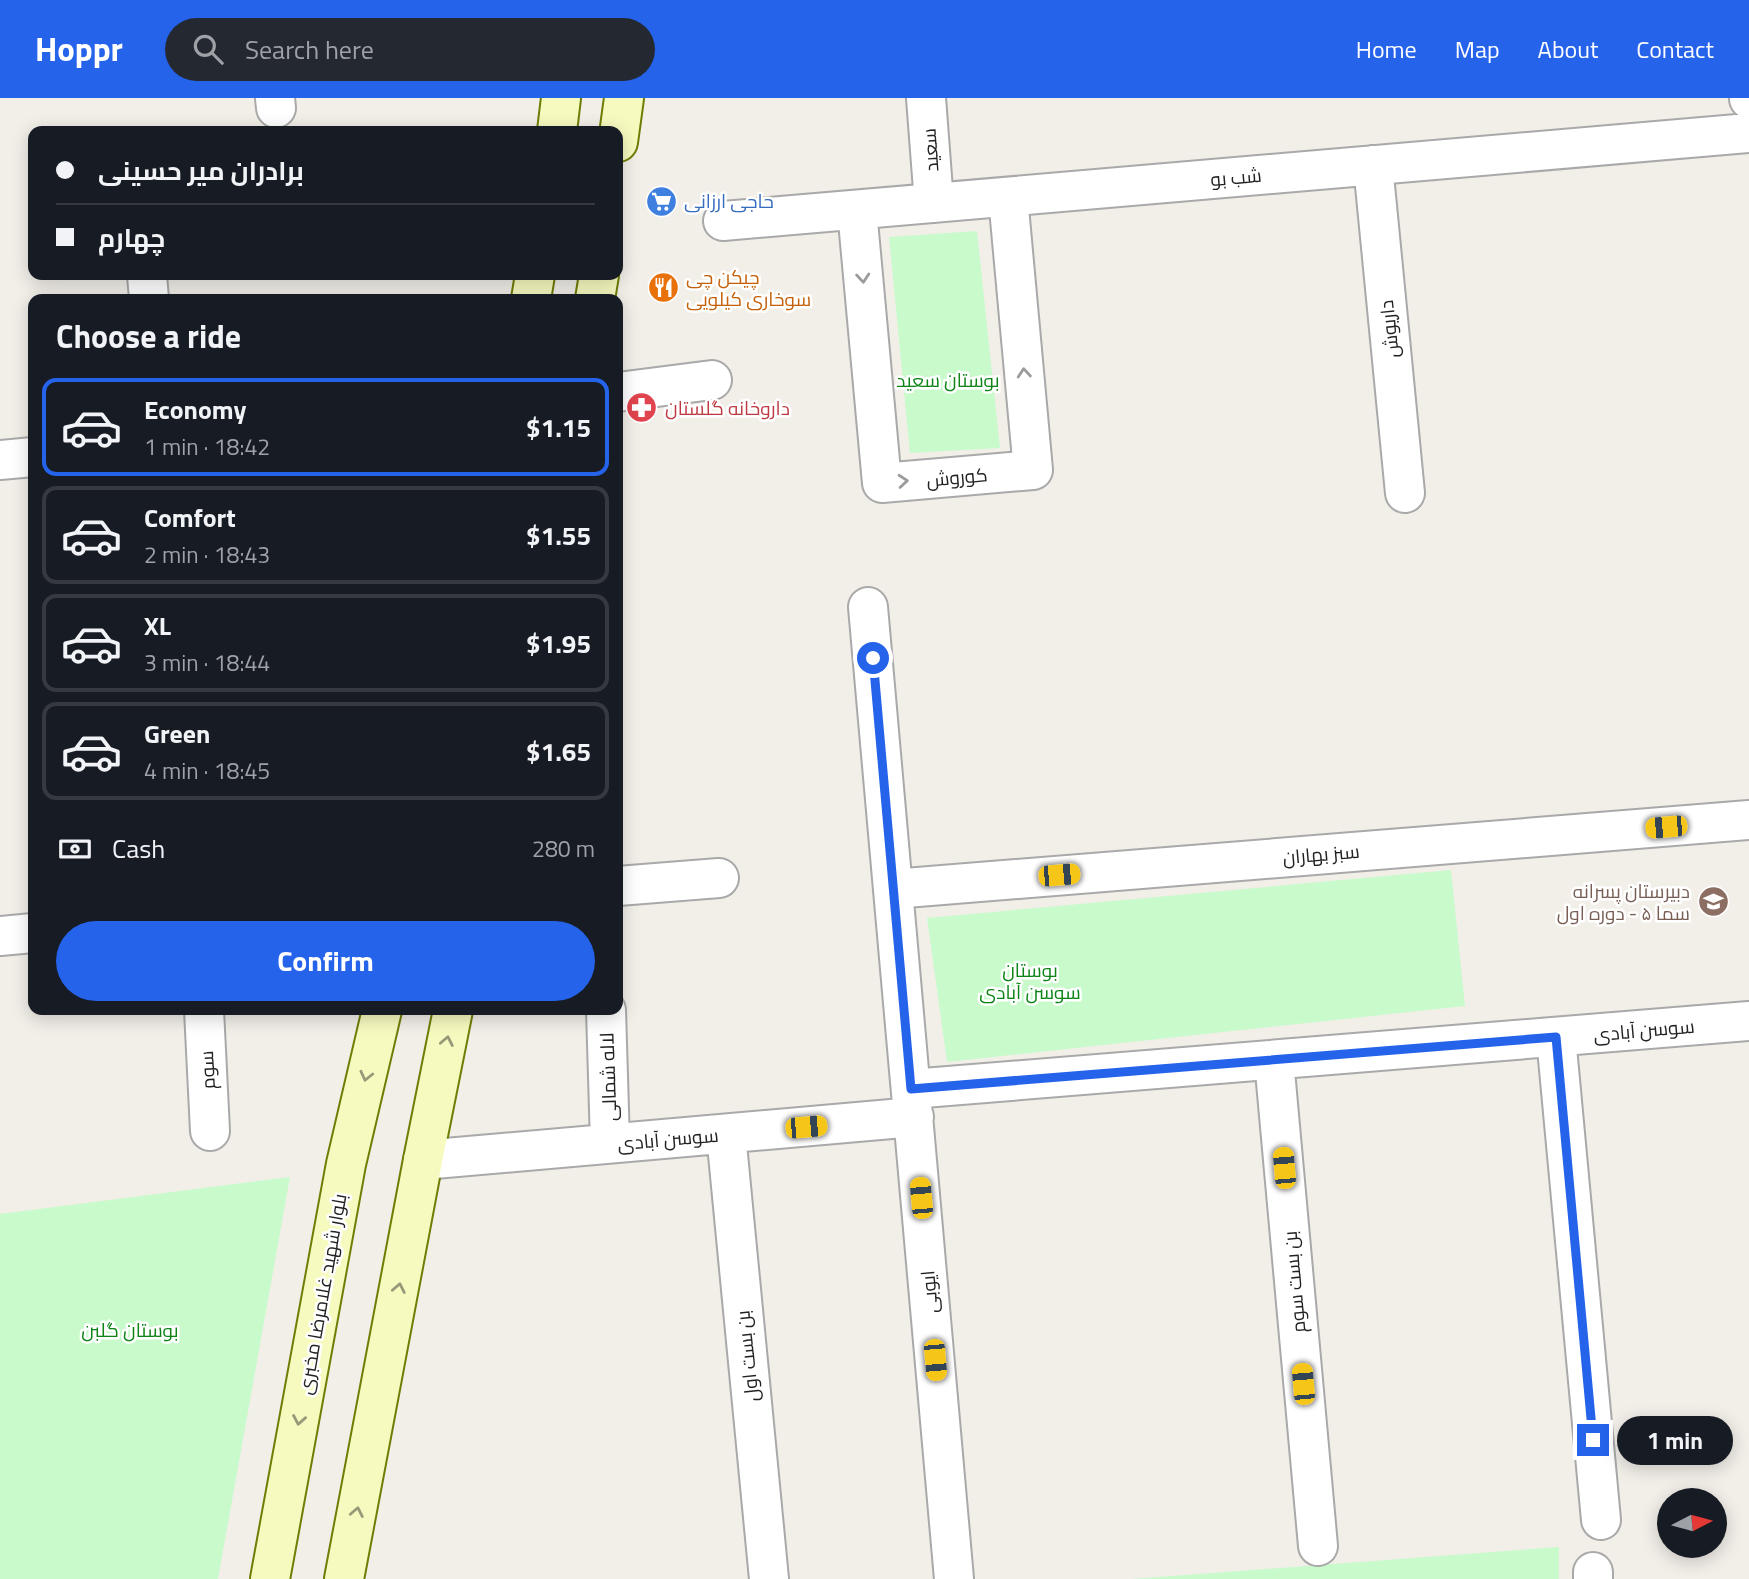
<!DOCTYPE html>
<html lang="en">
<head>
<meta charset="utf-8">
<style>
	body { margin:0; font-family:"Titillium Web",Cairo,sans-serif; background:#242831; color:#f1f3f6; height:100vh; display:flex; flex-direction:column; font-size:26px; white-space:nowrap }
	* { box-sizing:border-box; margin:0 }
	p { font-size:23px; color:#9ea1a6 }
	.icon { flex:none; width:38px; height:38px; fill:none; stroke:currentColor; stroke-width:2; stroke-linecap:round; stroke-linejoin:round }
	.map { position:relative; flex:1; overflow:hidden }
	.side { position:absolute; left:28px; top:196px; width:595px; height:721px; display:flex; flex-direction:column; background:#171b24; border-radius:14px; box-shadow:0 4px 18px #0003 }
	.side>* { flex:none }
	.top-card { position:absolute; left:28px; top:28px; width:595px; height:154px; border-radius:14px; box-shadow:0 4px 18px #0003; display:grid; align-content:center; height:154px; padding:0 28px; background:#171b24 }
	.needle { width:46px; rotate:84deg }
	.tools { position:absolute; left:1657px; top:1390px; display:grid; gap:14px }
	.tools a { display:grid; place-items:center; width:70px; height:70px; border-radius:50%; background:#171b24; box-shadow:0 4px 18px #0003; font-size:35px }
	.end { position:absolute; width:32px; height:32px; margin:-16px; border:9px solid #2563eb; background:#fff; box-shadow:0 0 0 4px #fff }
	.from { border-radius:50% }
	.bubble { position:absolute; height:49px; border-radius:24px; background:#171b24; box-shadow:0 4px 18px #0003; font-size:23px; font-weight:700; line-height:49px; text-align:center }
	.car { position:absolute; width:21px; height:42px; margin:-21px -10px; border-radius:9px; box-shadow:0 0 5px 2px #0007; background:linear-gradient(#f5c518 24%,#345 0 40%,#f5c518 0 76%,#345 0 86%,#f5c518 0) }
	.top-card b { display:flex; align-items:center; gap:24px; height:66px; font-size:26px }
	.top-card b+b { border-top:2px solid #363941 }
	.top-card i { width:18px; height:18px; background:#f1f3f6 }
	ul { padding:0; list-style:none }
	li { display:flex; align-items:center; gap:21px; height:98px; margin:0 14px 10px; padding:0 14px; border:4px solid #363941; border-radius:14px }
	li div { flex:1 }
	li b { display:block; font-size:26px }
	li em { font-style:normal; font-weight:700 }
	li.current { border-color:#2563eb }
	li>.icon { width:63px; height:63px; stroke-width:1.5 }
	h2 { padding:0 28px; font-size:32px; line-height:84px }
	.pay { display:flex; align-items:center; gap:18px; height:77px; padding:0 28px; font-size:26px }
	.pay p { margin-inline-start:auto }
	.action { display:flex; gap:14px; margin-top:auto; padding:14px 28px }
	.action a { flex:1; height:80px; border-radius:42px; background:#2563eb; color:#fff; font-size:28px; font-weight:700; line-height:80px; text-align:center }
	header { display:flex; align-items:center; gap:42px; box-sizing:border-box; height:98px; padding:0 35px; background:#2563eb; color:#fff }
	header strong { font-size:33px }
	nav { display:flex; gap:38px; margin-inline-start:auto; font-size:24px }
	.search { width:490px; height:63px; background:#242831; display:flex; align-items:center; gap:18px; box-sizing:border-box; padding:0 24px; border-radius:38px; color:#9ea1a6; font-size:26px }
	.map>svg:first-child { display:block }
</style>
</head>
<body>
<header>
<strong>Hoppr</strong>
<div class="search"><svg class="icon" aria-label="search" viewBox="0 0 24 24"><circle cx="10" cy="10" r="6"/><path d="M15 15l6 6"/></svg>Search here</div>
<nav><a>Home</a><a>Map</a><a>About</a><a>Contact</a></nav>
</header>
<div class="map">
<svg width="1749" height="1481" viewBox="0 0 1749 1481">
	<rect width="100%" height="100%" fill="#f2efe9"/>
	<path fill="#c8facc" d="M977 133 1000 350 910 355 889 139Z
		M1451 772 1465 908 947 964 927 820Z
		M290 1079 218 1481H0V1116Z
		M1559 1449V1481H1132Z"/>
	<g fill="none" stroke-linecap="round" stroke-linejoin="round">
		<defs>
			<path id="street" d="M275 0 276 10
				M926 0 934 105
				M1749 0V1
				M1373 67 1405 395
				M857 112 882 385 1033 372 1008 99
				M723 123 1749 35
				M147 177 149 201
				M618 294 712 282
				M0 362 33 359
				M868 509 954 1481
				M618 788 719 780
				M893 791 1749 722
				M0 838 33 835
				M204 912 210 1033
				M606 912 610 1045
				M1556 939 1601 1422
				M1274 962 1318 1448
				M911 991 1749 923
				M726 1036 769 1481
				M423 1062 914 1019
				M1593 1474V1481"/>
			<path id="secondary" d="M557 33 561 0
				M618 44 624 0
				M531 201 535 177
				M595 201 599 177
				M270 1481 346 1066 382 912
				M344 1481 423 1062 453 912"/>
		</defs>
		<use href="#street" stroke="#a9a9a9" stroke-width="42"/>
		<use href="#secondary" stroke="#707d05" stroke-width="42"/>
		<use href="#street" stroke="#fff" stroke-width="38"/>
		<use href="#secondary" stroke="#f7fabf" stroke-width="38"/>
	</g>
	<defs><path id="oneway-chevron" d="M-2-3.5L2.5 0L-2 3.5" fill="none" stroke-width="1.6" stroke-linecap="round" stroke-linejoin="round" transform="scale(1.75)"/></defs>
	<g stroke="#9c9c9c">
		<use href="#oneway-chevron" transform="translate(863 180) rotate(85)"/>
		<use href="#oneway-chevron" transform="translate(1024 275) rotate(-95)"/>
		<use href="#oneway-chevron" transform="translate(903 383) rotate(-5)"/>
	</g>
	<g stroke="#979978">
		<use href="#oneway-chevron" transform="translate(447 943) rotate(-79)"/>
		<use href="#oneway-chevron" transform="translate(366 978) rotate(103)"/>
		<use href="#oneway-chevron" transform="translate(399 1190) rotate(-79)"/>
		<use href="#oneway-chevron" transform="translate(299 1322) rotate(100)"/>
		<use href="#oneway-chevron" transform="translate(357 1414) rotate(-79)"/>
	</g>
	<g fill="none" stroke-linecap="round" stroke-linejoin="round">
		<path stroke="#2563eb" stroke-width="9" d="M873 560 911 991 1556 939 1593 1342"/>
	</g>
	<defs>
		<symbol id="supermarket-disc" viewBox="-11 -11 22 22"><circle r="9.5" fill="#3f7fe0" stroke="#fff"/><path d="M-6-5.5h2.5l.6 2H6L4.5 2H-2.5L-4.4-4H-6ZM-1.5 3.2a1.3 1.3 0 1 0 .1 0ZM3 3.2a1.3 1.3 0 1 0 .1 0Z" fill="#fff"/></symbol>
		<symbol id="restaurant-disc" viewBox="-11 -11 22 22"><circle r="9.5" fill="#e8710a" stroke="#fff"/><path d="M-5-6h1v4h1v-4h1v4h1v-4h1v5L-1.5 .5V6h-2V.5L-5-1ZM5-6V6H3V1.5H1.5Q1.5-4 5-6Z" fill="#fff"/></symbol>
		<symbol id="pharmacy-disc" viewBox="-11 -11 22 22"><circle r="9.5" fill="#e0444e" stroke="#fff"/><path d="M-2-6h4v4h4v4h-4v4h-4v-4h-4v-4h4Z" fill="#fff"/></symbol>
		<symbol id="school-disc" viewBox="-11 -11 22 22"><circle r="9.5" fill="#8d6e63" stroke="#fff"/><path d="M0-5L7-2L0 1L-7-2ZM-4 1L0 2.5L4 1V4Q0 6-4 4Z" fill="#fff"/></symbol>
	</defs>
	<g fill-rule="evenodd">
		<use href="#supermarket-disc" x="644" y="86" width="35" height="35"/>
		<use href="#restaurant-disc" x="646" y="172" width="35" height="35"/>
		<use href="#pharmacy-disc" x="624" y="292" width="35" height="35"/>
		<use href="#school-disc" x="1696" y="786" width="35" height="35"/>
	</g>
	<g text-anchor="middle" stroke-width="5" stroke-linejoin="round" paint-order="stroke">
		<g font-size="19" fill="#222" stroke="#fff">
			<text transform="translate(930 52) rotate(-94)" y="7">سعید</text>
			<text transform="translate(1236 79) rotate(-5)" y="7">شب بو</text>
			<text transform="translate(1389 231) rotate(-96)" y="7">داریوش</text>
			<text transform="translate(957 379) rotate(-5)" y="7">کوروش</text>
			<text transform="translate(1321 756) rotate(-5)" y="7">سبز بهاران</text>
			<text transform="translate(1644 932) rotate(-5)" y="7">سوسن آبادی</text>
			<text transform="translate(207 972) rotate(-93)" y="7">سوم</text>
			<text transform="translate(608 979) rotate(-92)" y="7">لاله شمالی</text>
			<text transform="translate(668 1041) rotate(-5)" y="7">سوسن آبادی</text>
			<text transform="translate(1294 1184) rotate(-95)" y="7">بن بست سوم</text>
			<text transform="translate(929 1194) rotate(-95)" y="7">ایوبی</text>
			<text transform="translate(322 1196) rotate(-80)" y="7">بلوار شهید غلامرضا مخبری</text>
			<text transform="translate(747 1258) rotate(-96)" y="7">بن بست اول</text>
		</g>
		<g font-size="19" fill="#366cbe" stroke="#fff" text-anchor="start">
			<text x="684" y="110">حاجی ارزانی</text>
		</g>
		<g font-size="19" fill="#c56008" stroke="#fff" text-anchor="start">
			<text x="686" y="186">چیکن چی<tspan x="686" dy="22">سوخاری کیلویی</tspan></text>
		</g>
		<g font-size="19" fill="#0c8416" stroke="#fff">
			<text x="948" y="289">بوستان سعید</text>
			<text x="1030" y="879">بوستان<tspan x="1030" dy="22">سوسن آبادی</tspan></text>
			<text x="130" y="1239">بوستان گلبن</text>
		</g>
		<g font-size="19" fill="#be3a42" stroke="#fff" text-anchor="start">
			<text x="665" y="317">داروخانه گلستان</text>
		</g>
		<g font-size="19" fill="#785e54" stroke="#fff" text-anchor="end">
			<text x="1690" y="800">دبیرستان پسرانه<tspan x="1690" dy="22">سما ۵ - دوره اول</tspan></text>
		</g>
	</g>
</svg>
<div class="tools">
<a><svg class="needle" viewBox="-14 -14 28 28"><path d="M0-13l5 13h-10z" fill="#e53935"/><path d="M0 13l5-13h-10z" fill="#9ea1a6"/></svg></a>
</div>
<i class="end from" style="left:873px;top:560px"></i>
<i class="end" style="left:1593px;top:1342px"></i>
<div class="bubble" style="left:1617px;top:1318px;width:116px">1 min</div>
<i class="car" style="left:1666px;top:729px;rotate:265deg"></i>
<i class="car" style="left:1059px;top:777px;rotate:85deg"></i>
<i class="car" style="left:806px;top:1029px;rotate:85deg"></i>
<i class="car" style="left:1284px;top:1070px;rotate:355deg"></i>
<i class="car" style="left:921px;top:1100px;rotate:355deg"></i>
<i class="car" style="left:935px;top:1262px;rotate:175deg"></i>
<i class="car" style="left:1303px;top:1286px;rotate:355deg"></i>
<div class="top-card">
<b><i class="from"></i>برادران میر حسینی</b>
<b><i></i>چهارم</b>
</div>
<section class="side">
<h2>Choose a ride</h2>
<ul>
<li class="current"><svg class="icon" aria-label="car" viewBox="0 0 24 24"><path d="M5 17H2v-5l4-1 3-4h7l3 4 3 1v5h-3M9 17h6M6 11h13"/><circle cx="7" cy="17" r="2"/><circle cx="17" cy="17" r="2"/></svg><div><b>Economy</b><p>1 min · 18:42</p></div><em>$1.15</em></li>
<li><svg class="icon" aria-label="car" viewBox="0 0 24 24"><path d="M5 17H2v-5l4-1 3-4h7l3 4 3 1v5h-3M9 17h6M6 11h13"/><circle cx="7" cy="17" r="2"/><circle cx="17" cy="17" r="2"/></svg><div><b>Comfort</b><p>2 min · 18:43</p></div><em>$1.55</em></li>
<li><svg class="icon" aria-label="car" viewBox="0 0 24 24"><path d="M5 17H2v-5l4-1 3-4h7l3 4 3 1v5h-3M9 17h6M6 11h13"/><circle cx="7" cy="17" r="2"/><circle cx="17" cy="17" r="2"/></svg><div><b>XL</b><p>3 min · 18:44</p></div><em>$1.95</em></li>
<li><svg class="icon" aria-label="car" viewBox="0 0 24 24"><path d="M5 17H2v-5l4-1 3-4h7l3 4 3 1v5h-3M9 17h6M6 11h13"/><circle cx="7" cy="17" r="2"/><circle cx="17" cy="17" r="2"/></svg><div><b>Green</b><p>4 min · 18:45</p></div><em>$1.65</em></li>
</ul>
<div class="pay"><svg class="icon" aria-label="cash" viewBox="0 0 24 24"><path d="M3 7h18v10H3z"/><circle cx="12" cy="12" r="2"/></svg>Cash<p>280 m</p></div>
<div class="action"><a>Confirm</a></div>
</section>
</div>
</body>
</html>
